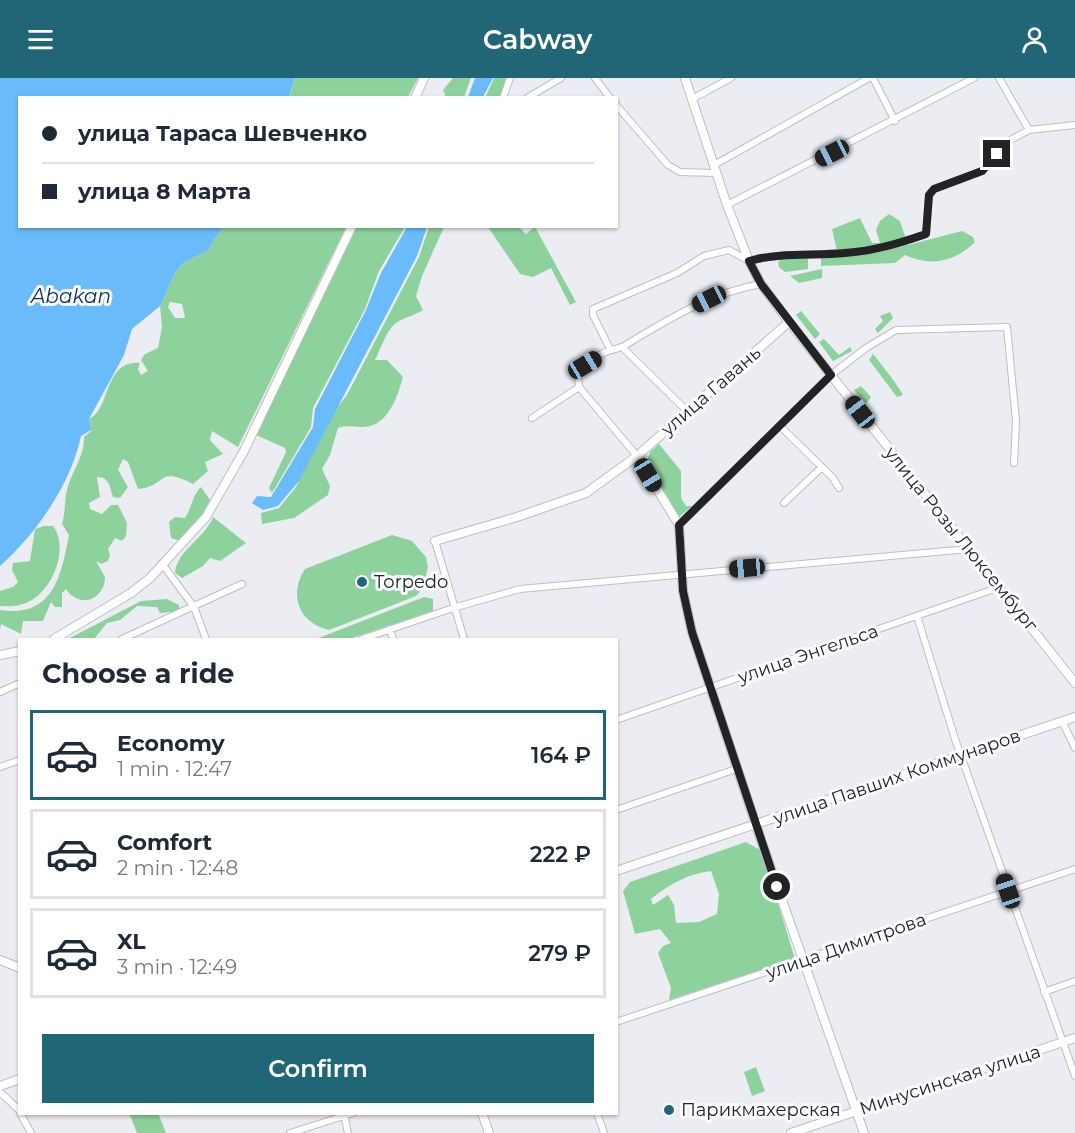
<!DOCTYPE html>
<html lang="en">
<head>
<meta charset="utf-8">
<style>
	body { margin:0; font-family:Montserrat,sans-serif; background:#f6f6f7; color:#1f2937; height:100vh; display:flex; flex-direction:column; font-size:22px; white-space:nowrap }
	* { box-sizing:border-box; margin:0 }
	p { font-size:20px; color:#747a83 }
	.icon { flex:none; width:33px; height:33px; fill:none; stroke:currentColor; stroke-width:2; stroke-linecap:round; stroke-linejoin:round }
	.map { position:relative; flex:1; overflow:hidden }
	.side { position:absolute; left:18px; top:560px; width:600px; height:477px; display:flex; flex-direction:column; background:#fff; border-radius:0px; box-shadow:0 2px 4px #0004 }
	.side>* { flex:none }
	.guide { position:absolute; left:18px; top:18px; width:600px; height:132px; border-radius:0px; box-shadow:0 2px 4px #0004; display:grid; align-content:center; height:132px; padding:0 24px; background:#fff }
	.end { position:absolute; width:27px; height:27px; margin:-14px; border:8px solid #222325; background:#fff; box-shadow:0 0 0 3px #fff }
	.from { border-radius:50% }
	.car { position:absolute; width:18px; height:36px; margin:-18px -9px; border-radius:8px; box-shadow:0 0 4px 2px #0007; background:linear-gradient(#222 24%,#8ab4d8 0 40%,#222 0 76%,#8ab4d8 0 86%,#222 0) }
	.guide b { display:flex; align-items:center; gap:21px; height:57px; font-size:22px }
	.guide b+b { border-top:2px solid #e0e1e3 }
	.guide i { width:15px; height:15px; background:#1f2937 }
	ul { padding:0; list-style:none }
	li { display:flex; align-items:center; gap:18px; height:90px; margin:0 12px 9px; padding:0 12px; border:3px solid #e0e1e3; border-radius:0px }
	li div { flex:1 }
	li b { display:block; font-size:22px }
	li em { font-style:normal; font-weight:600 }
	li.selected { border-color:#206676 }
	li>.icon { width:54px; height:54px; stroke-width:1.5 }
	h2 { padding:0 24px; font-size:27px; line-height:72px }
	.button { display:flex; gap:12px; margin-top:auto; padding:12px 24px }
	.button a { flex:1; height:69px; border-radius:0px; background:#206676; color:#fff; font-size:24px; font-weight:600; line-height:69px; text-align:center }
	header { display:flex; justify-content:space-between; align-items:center; height:78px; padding:0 24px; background:#206676; color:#fff; font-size:27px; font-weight:600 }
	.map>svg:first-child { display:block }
</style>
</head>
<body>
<header><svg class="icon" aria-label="menu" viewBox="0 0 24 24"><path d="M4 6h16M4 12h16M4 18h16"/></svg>Cabway<svg class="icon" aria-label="person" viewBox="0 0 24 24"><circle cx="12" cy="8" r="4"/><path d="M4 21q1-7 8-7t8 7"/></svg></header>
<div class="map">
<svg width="1075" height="1055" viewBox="0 0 1075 1055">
	<rect width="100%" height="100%" fill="#ebedf2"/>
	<path fill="#8dd29d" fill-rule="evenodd" d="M295 0H418L408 19 289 20Z
		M453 0H471L464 19H446L443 12Z
		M494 0H506L500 19 485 20Z
		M889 136 900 143 908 167 962 153 973 159 975 164C955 184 930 189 905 177L895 185 821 188V178L838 177 832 151 860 140 872 165H880L876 152 880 143Z
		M223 149H346L238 369 212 353 210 362 223 376 205 384 208 393 193 406C156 387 167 409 138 411L128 384 123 381 118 392 128 409 120 420 113 419 109 406 104 400 97 399 100 419 89 425 90 431 102 436 111 427H118L127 445 126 458 122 463 115 460 108 471 110 477 108 483 101 486 96 483 105 499C105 522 79 531 66 511L62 515V529H55L51 524 43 543H23L21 556 1 546 0 552V532C53 540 61 499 69 457L62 446C66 433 64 420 68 408 73 392 85 376 84 359L91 353 89 341C111 332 103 282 140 285L138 291 141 297 148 293 141 282 145 276 158 270 162 249 160 228 175 195 183 185 207 173ZM170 224 182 226 185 240H175L168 229Z
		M357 149H405L379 193 365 231 313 330 311 349 272 415 269 410 286 374 285 370 256 357Z
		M429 149H444L422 198 416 218 423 232C415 237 409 238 401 242 387 248 382 269 375 282H387L403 299C398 316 390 343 370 348 358 351 349 346 338 350L330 377 322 391 330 408 328 417 294 440 262 446 261 435 279 430 296 409 328 341 347 317 419 179Z
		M488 149H519L526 156 535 149 576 224 570 227 551 190 533 199 520 196Z
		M808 179V191L785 194 779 189 778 184 782 181Z
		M822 191V200L799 205 790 198Z
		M801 233 820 256 815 261 796 237Z
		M890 234 893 240 878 255 875 251 883 243 880 238Z
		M824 261 839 277 850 269 852 273 833 283 819 264Z
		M873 276C879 283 900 310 903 317L897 319 869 282Z
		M861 308 871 319 866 326 854 312Z
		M659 366 681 393V420L686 428H692L679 439 646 386 650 374Z
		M201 409 210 422 202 437 180 463 171 460 169 444 175 439 185 440C192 429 192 418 201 409Z
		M213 439 246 465 220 483 210 480 203 488 182 500 175 495C177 472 206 459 213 439Z
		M44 448H53C69 469 54 509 32 522 22 528 11 529 0 528V513L13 509 18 504 12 492 13 485 30 483 35 451Z
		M392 457 412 463 426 479 428 489 423 510 416 518 329 552C299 545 288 517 305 491Z
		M424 519 433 521V533L349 561H316Z
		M167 521 179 527 180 533 160 535 157 529 137 528 120 542 107 545 94 561H68L141 523Z
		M746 764 762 773 795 881 669 922 671 910 658 875 663 868 671 865 660 851 635 856 623 813 630 804ZM711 793 719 816 717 836 699 844 676 845 674 827 668 817 653 827 651 821C670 806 687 796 711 793Z
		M756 989 765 1013 752 1018 744 994Z
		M129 1035H158L166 1055H137Z"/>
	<path fill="#69bbf9" d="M0 0H295L289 19 20 20V148L223 149 207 173 183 185 175 195 160 228 132 251 124 277 89 341 91 352 81 358C71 406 36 456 0 488Z
		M475 0H493L483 19H468Z
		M407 149H427L417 178 299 403 278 428 263 432 252 425 257 418 271 419 313 349 315 331 366 232 381 195Z"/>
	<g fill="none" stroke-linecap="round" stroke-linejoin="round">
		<defs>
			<path id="minor" d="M595 0 610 20
				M873 0 895 43
				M999 0 1029 52
				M503 20 510 0
				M527 20 561 0
				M692 21 731 0
				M616 27 668 87 680 94 716 95
				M714 87 869 0
				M727 127 974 0
				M622 269 687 333
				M610 271 593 237V231L677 195 704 178 729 172 749 183C781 174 813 178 845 175 874 173 900 165 926 156L929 117 934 111 982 93 1012 61 1029 52 1075 47
				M579 309 637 378
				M532 340 579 309C579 305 577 298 579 294 584 281 609 272 622 269 666 243 709 215 761 206
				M780 348 833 400 839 410
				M784 425 822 389
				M679 447 831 297 866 270 896 252 1007 249 1016 343 1014 385
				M435 463 464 561
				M163 487 194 529 206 561
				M917 538 955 661 1075 998
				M390 551 393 561
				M122 561 242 506
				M362 561 453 530 520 511 969 471
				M0 614 20 605
				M616 642 1000 509
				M1062 643 1075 670
				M0 689 20 682
				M616 732 736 691
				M1044 914 1075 903
				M616 944 1075 791
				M0 1014 20 1033
				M20 1035 31 1055
				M597 1035 604 1055
				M344 1036 348 1055
				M290 1055 353 1035"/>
			<path id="tertiary" d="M685 0 727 127 749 183 761 206 789 244 1075 605
				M637 378 679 447 683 513 692 554 762 765 864 1055
				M435 463 517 439 586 415 637 378 789 244
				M616 793 1075 639
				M0 882 20 890
				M0 1008 20 1001
				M482 1035 489 1055
				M791 1055 1075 960"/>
			<path id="secondary" d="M415 20 424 0
				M54 561 131 515 150 500 206 439 244 373 352 148
				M0 577 20 573"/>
		</defs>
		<use href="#minor" stroke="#bcbec3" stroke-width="8"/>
		<use href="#tertiary" stroke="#bcbec3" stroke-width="10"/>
		<use href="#secondary" stroke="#bcbec3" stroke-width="10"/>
		<use href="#minor" stroke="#fff" stroke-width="6"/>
		<use href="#tertiary" stroke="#fff" stroke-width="8"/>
		<use href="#secondary" stroke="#fff" stroke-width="8"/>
	</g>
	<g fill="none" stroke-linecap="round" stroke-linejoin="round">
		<path stroke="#222325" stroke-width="8" d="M777 809 692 554 683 513 679 447 831 297 761 206 749 183C781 174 813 178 845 175 874 173 900 165 926 156L929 117 934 111 982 93 997 76"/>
	</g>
	<g fill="#206676" stroke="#f9fbff" stroke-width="2">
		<circle cx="362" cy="504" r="6"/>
		<circle cx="669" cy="1032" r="6"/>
	</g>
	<g text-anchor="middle" stroke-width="6" stroke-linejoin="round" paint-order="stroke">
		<g font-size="18" fill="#222325" stroke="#f9fbff">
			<text transform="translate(711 313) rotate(-41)" y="6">улица Гавань</text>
			<text transform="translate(961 461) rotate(51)" y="6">улица Розы Люксембург</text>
			<text transform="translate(808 576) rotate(-19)" y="6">улица Энгельса</text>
			<text transform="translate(897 699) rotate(-19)" y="6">улица Павших Коммунаров</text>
			<text transform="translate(846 868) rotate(-19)" y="6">улица Димитрова</text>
			<text transform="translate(950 1002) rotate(-18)" y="6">Минусинская улица</text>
		</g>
		<g font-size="18" fill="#222325" stroke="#f9fbff" text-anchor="start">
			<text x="374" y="510">Torpedo</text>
			<text x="681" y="1038">Парикмахерская</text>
		</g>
		<g font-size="20" font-style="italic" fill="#0f324b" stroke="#f9fbff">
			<text x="71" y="225">Abakan</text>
		</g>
	</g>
</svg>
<i class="end from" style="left:777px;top:809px"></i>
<i class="end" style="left:997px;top:76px"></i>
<i class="car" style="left:832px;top:75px;rotate:243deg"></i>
<i class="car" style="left:709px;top:221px;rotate:243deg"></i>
<i class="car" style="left:585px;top:287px;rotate:59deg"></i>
<i class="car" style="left:860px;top:334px;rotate:322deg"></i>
<i class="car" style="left:648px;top:397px;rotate:149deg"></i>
<i class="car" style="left:747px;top:490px;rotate:265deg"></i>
<i class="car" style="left:1008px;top:813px;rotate:341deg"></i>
<div class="guide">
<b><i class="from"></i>улица Тараса Шевченко</b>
<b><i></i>улица 8 Марта</b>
</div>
<section class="side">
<h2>Choose a ride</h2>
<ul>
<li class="selected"><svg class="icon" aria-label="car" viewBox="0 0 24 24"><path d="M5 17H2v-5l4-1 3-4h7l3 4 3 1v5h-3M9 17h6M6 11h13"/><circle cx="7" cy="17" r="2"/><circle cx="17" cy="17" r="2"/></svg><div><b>Economy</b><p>1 min · 12:47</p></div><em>164 ₽</em></li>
<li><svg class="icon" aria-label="car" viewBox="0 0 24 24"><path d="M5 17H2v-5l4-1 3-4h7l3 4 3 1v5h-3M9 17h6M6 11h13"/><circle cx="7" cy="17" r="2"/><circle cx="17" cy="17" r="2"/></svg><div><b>Comfort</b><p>2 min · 12:48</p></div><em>222 ₽</em></li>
<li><svg class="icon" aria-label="car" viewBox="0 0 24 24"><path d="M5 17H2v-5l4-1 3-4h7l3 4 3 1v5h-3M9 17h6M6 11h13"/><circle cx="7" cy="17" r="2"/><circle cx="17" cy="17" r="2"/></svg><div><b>XL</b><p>3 min · 12:49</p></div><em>279 ₽</em></li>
</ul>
<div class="button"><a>Confirm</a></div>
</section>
</div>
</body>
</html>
